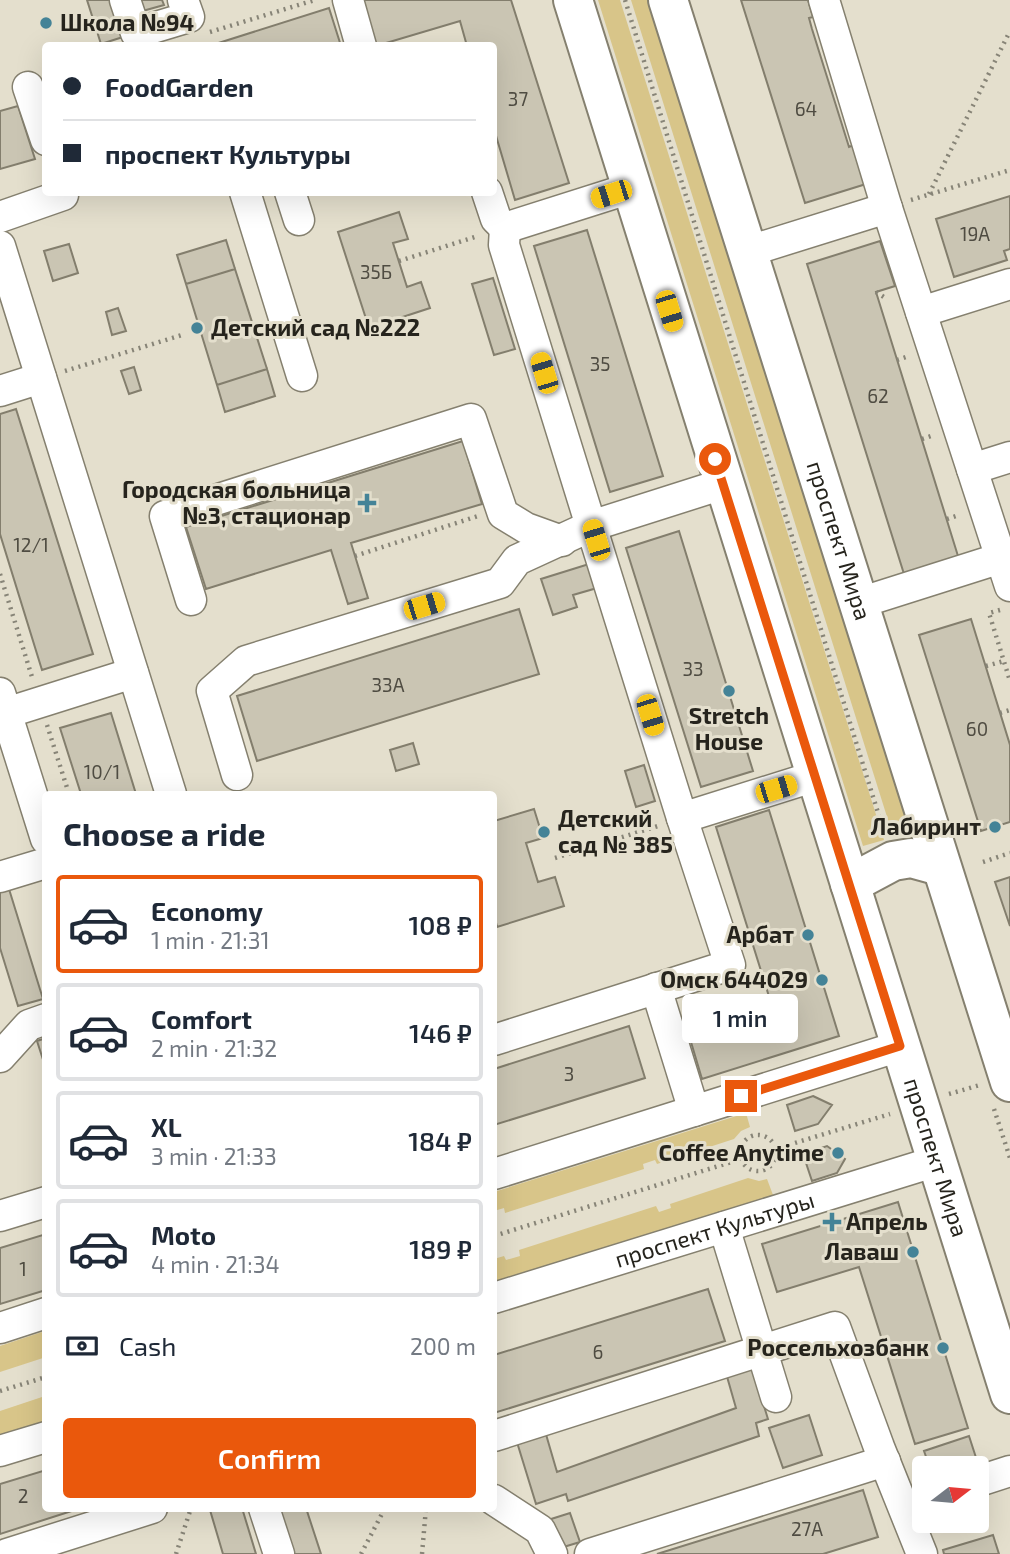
<!DOCTYPE html>
<html lang="en">
<head>
<meta charset="utf-8">
<style>
	body { margin:0; font-family:"Exo 2",sans-serif; background:#f6f6f7; color:#1f2937; height:100vh; display:flex; flex-direction:column; font-size:26px; white-space:nowrap }
	* { box-sizing:border-box; margin:0 }
	p { font-size:23px; color:#747a83 }
	.icon { flex:none; width:38px; height:38px; fill:none; stroke:currentColor; stroke-width:2; stroke-linecap:round; stroke-linejoin:round }
	.map { position:relative; flex:1; overflow:hidden }
	.drawer { position:absolute; left:42px; top:791px; width:455px; height:721px; display:flex; flex-direction:column; background:#fff; border-radius:7px; box-shadow:0 7px 28px #0002 }
	.drawer>* { flex:none }
	.hud { position:absolute; left:42px; top:42px; width:455px; height:154px; border-radius:7px; box-shadow:0 7px 28px #0002; display:grid; align-content:center; height:154px; padding:0 21px; background:#fff }
	.needle { width:46px; rotate:74deg }
	.fabs { position:absolute; left:912px; top:1456px; display:grid; gap:14px }
	.fabs a { display:grid; place-items:center; width:77px; height:77px; border-radius:7px; background:#fff; box-shadow:0 7px 28px #0002; font-size:35px }
	.end { position:absolute; width:32px; height:32px; margin:-16px; border:9px solid #ea580c; background:#fff; box-shadow:0 0 0 4px #fff }
	.from { border-radius:50% }
	.bubble { position:absolute; height:49px; border-radius:7px; background:#fff; box-shadow:0 7px 28px #0002; font-size:23px; font-weight:600; line-height:49px; text-align:center }
	.car { position:absolute; width:21px; height:42px; margin:-21px -10px; border-radius:9px; box-shadow:0 0 5px 2px #0007; background:linear-gradient(#f5c518 24%,#345 0 40%,#f5c518 0 76%,#345 0 86%,#f5c518 0) }
	.hud b { display:flex; align-items:center; gap:24px; height:66px; font-size:26px }
	.hud b+b { border-top:2px solid #e0e1e3 }
	.hud i { width:18px; height:18px; background:#1f2937 }
	ul { padding:0; list-style:none }
	li { display:flex; align-items:center; gap:21px; height:98px; margin:0 14px 10px; padding:0 7px; border:4px solid #e0e1e3; border-radius:7px }
	li div { flex:1 }
	li b { display:block; font-size:26px }
	li em { font-style:normal; font-weight:600 }
	li.on { border-color:#ea580c }
	li>.icon { width:63px; height:63px; stroke-width:1.5 }
	h2 { padding:0 21px; font-size:32px; line-height:84px }
	.pay { display:flex; align-items:center; gap:18px; height:77px; padding:0 21px; font-size:26px }
	.pay p { margin-inline-start:auto }
	.button { display:flex; gap:14px; margin-top:auto; padding:14px 21px }
	.button a { flex:1; height:80px; border-radius:7px; background:#ea580c; color:#fff; font-size:28px; font-weight:600; line-height:80px; text-align:center }
	.map>svg:first-child { display:block }
</style>
</head>
<body>
<div class="map">
<svg width="1010" height="1554" viewBox="0 0 1010 1554">
	<rect width="100%" height="100%" fill="#e4dfcd"/>
	<path fill="#d8c589" d="M598 0H620L884 840 863 846Z
		M631 0H653L913 830 893 836Z
		M746 1113 750 1127 741 1131 734 1139 657 1164 655 1160 643 1164 644 1169 505 1213 504 1208 494 1211V1192Z
		M748 1178 759 1181 767 1179 773 1195 494 1284V1259L504 1256 506 1260 520 1256 519 1250 656 1206 659 1212 671 1208 670 1204Z
		M45 1331V1365L43 1358 0 1372V1346Z
		M45 1396V1422L0 1436V1411Z"/>
	<path fill="#cac5b3" stroke="#837e6d" stroke-width="2" d="M87 0H114L126 36 101 44Z
		M135 0H162L164 5 139 12Z
		M362 0H511L569 183 515 200 494 129V46H467L460 21 376 46Z
		M741 0H808L813 17 809 18 812 29 849 147 854 145 866 184 805 203Z
		M329 8 341 46H209Z
		M18 106 35 159 0 169V111Z
		M1010 196V249L1004 251 1007 260 954 277 936 219Z
		M399 212 408 239 393 243 407 287 421 282 430 308 369 328 338 232Z
		M587 230 663 476 610 492 534 246Z
		M226 240 235 269 186 284 177 255Z
		M880 241 895 286 876 292 958 556 904 574 807 264Z
		M69 244 78 273 53 281 44 251Z
		M235 269 267 369 217 385 186 284Z
		M493 278 515 349 494 355 472 284Z
		M118 308 126 331 112 335 106 312Z
		M134 367 141 390 129 394 121 371Z
		M267 369 275 396 225 412 217 385Z
		M16 409 93 654 42 670 0 534V414Z
		M463 441 482 504 351 543 368 598 348 604 331 550 206 589 186 527Z
		M679 531 753 771 701 787 626 548Z
		M589 564 597 588 573 595 577 607 553 615 541 579Z
		M519 609 539 674 257 761 237 696Z
		M971 619 1010 745V822L981 831 919 635Z
		M111 713 136 794H81L60 728Z
		M413 743 419 764 396 771 390 750Z
		M644 765 655 801 636 807 625 771Z
		M534 809 543 838 526 843 538 882 555 877 564 906 497 927 494 914V821Z
		M769 810 839 1036 702 1079 688 1032 772 1006 716 827Z
		M1010 877V926L995 882Z
		M9 889 43 999 18 1006 0 948V892Z
		M629 1026 645 1078 494 1125V1069Z
		M46 1038V1069L37 1041Z
		M813 1096 832 1105 818 1124 795 1131 787 1105Z
		M827 1146 845 1159 837 1173 812 1181 803 1154Z
		M898 1202 968 1428 915 1444 859 1267 777 1292 762 1244Z
		M46 1234V1290L0 1304V1248Z
		M708 1289 725 1341 494 1413V1355Z
		M751 1364 768 1419 756 1423 759 1436 568 1501 566 1494 536 1504 516 1439 545 1431 557 1472 736 1408 726 1373Z
		M809 1415 822 1455 783 1468 769 1428Z
		M969 1436 981 1473 976 1468H930L924 1451Z
		M46 1470V1508H81L0 1534V1484Z
		M863 1490 878 1537 823 1554H657Z
		M215 1508H242L256 1554H223L210 1510Z
		M275 1508H306L321 1554H290Z
		M570 1513 580 1542 557 1549 548 1520Z
		M993 1535 999 1554H944L943 1550Z"/>
	<g fill="none" stroke-linecap="round" stroke-linejoin="round">
		<defs>
			<g id="minor">
				<path d="M125 0 136 33 189 17 183 0"/>
				<path d="M348 0 361 46"/>
				<path d="M824 0 887 208 1010 586"/>
				<path d="M28 87 46 140"/>
				<path d="M245 192 302 376"/>
				<path d="M290 192 299 220"/>
				<path d="M487 192 496 219 505 228"/>
				<path d="M0 217 63 195"/>
				<path d="M505 228 504 245 591 526 723 484"/>
				<path d="M505 228 631 188"/>
				<path d="M0 246 171 794"/>
				<path d="M749 251 887 208"/>
				<path d="M921 312 1010 284"/>
				<path d="M0 391 41 378"/>
				<path d="M972 469 1010 457"/>
				<path d="M191 600 165 516 471 419 503 514 526 528 562 541"/>
				<path d="M859 603 1001 558"/>
				<path d="M0 693 46 839"/>
				<path d="M6 713 133 673"/>
				<path d="M237 775 212 691 246 661 500 583 517 560 591 526 682 818"/>
				<path d="M0 877 46 863"/>
				<path d="M656 988 694 1111"/>
				<path d="M494 1040 730 965 682 818 816 776"/>
				<path d="M0 1057 29 1025 46 1019"/>
				<path d="M494 1174 900 1046"/>
				<path d="M0 1216 46 1202"/>
				<path d="M724 1227 776 1397"/>
				<path id="s1" d="M494 1298 937 1161"/>
				<path d="M0 1328 46 1313"/>
				<path d="M494 1436 835 1327 879 1447 922 1554"/>
				<path d="M0 1451 46 1437"/>
				<path d="M976 1482 1010 1471"/>
				<path d="M494 1500 540 1530 552 1554"/>
				<path d="M264 1508 279 1554"/>
				<path d="M7 1554 152 1508"/>
				<path d="M590 1554 885 1461"/>
			</g>
			<g id="major">
				<path id="s2" d="M573 0 1010 1394"/>
				<path id="s3" d="M668 0 1010 1082"/>
				<path d="M850 884 893 861 911 858 940 866"/>
			</g>
		</defs>
		<use href="#minor" stroke="#85806f" stroke-width="33"/>
		<use href="#major" stroke="#85806f" stroke-width="42"/>
		<path stroke="#878477" stroke-width="4.5" stroke-dasharray="2 5" stroke-linecap="butt" d="M625 0 884 832
			M210 32 315 0
			M929 194 1010 31
			M911 200 1010 170
			M399 261 478 236
			M876 292 887 299
			M897 360 909 356
			M65 371 182 335
			M922 439 934 435
			M947 519 959 515
			M355 556 478 516
			M0 574 32 677
			M1000 610 989 613 1010 681
			M986 666 1004 661
			M1000 713 1010 710
			M47 725 69 794
			M555 858 658 826
			M983 862 1010 853
			M949 1094 980 1085
			M994 1109 1010 1158
			M740 1153a18 18 0 1 1 36 0a18 18 0 1 1-36 0Z
			M775 1149 890 1114
			M494 1236 741 1159
			M0 1391 46 1377
			M176 1554 191 1508
			M361 1554 385 1508
			M422 1554 426 1508"/>
		<use href="#minor" stroke="#fff" stroke-width="30"/>
		<use href="#major" stroke="#fff" stroke-width="38"/>
	</g>
	<g fill="none" stroke-linecap="round" stroke-linejoin="round">
		<path stroke="#ea580c" stroke-width="9" d="M715 459 900 1046 741 1096"/>
	</g>
	<g fill="#448397" stroke="#e4dfcd" stroke-width="2.5">
		<circle cx="46" cy="23" r="7"/>
		<circle cx="197" cy="328" r="7"/>
		<path d="M363.5 492.5h7v7h7v7h-7v7h-7v-7h-7v-7h7z"/>
		<circle cx="729" cy="691" r="7"/>
		<circle cx="995" cy="827" r="7"/>
		<circle cx="544" cy="832" r="7"/>
		<circle cx="808" cy="935" r="7"/>
		<circle cx="822" cy="980" r="7"/>
		<circle cx="838" cy="1153" r="7"/>
		<path d="M828.5 1211.5h7v7h7v7h-7v7h-7v-7h-7v-7h7z"/>
		<circle cx="913" cy="1252" r="7"/>
		<circle cx="943" cy="1348" r="7"/>
	</g>
	<g text-anchor="middle" stroke-width="6" stroke-linejoin="round" paint-order="stroke">
		<g font-size="19" fill="#4f4c42">
			<text x="518" y="106">37</text>
			<text x="806" y="116">64</text>
			<text x="975" y="241">19А</text>
			<text x="376" y="279">35Б</text>
			<text x="600" y="371">35</text>
			<text x="878" y="403">62</text>
			<text x="31" y="552">12/1</text>
			<text x="693" y="676">33</text>
			<text x="388" y="692">33А</text>
			<text x="977" y="736">60</text>
			<text x="102" y="779">10/1</text>
			<text x="569" y="1081">3</text>
			<text x="23" y="1276">1</text>
			<text x="598" y="1359">6</text>
			<text x="23" y="1503">2</text>
			<text x="807" y="1536">27А</text>
		</g>
		<g font-size="23" font-weight="bold" fill="#26241d" stroke="#e4dfcd" text-anchor="end">
			<text x="60" y="31" text-anchor="start">Школа №94</text>
			<text x="211" y="336" text-anchor="start">Детский сад №222</text>
			<text x="351" y="498">Городская больница<tspan x="351" dy="26">№3, стационар</tspan></text>
			<text x="729" y="724" text-anchor="middle">Stretch<tspan x="729" dy="26">House</tspan></text>
			<text x="558" y="827" text-anchor="start">Детский<tspan x="558" dy="26">сад № 385</tspan></text>
			<text x="981" y="835">Лабиринт</text>
			<text x="794" y="943">Арбат</text>
			<text x="808" y="988">Омск 644029</text>
			<text x="824" y="1161">Coffee Anytime</text>
			<text x="846" y="1230" text-anchor="start">Апрель</text>
			<text x="899" y="1260">Лаваш</text>
			<text x="929" y="1356">Россельхозбанк</text>
		</g>
		<g font-size="23" fill="#26241d" stroke="#e4dfcd">
			<text dy="8" stroke="none"><textPath href="#s3" startOffset="567">проспект Мира</textPath></text>
			<text dy="8" stroke="none"><textPath href="#s2" startOffset="1213">проспект Мира</textPath></text>
			<text dy="8" stroke="none"><textPath href="#s1" startOffset="231">проспект Культуры</textPath></text>
		</g>
	</g>
</svg>
<div class="fabs">
<a><svg class="needle" viewBox="-14 -14 28 28"><path d="M0-13l5 13h-10z" fill="#e53935"/><path d="M0 13l5-13h-10z" fill="#747a83"/></svg></a>
</div>
<i class="end from" style="left:715px;top:459px"></i>
<i class="end" style="left:741px;top:1096px"></i>
<div class="bubble" style="left:682px;top:994px;width:116px">1 min</div>
<i class="car" style="left:611px;top:194px;rotate:252deg"></i>
<i class="car" style="left:669px;top:311px;rotate:163deg"></i>
<i class="car" style="left:544px;top:373px;rotate:343deg"></i>
<i class="car" style="left:596px;top:540px;rotate:343deg"></i>
<i class="car" style="left:424px;top:606px;rotate:73deg"></i>
<i class="car" style="left:650px;top:715px;rotate:163deg"></i>
<i class="car" style="left:776px;top:789px;rotate:73deg"></i>
<div class="hud">
<b><i class="from"></i>FoodGarden</b>
<b><i></i>проспект Культуры</b>
</div>
<section class="drawer">
<h2>Choose a ride</h2>
<ul>
<li class="on"><svg class="icon" aria-label="car" viewBox="0 0 24 24"><path d="M5 17H2v-5l4-1 3-4h7l3 4 3 1v5h-3M9 17h6M6 11h13"/><circle cx="7" cy="17" r="2"/><circle cx="17" cy="17" r="2"/></svg><div><b>Economy</b><p>1 min · 21:31</p></div><em>108 ₽</em></li>
<li><svg class="icon" aria-label="car" viewBox="0 0 24 24"><path d="M5 17H2v-5l4-1 3-4h7l3 4 3 1v5h-3M9 17h6M6 11h13"/><circle cx="7" cy="17" r="2"/><circle cx="17" cy="17" r="2"/></svg><div><b>Comfort</b><p>2 min · 21:32</p></div><em>146 ₽</em></li>
<li><svg class="icon" aria-label="car" viewBox="0 0 24 24"><path d="M5 17H2v-5l4-1 3-4h7l3 4 3 1v5h-3M9 17h6M6 11h13"/><circle cx="7" cy="17" r="2"/><circle cx="17" cy="17" r="2"/></svg><div><b>XL</b><p>3 min · 21:33</p></div><em>184 ₽</em></li>
<li><svg class="icon" aria-label="car" viewBox="0 0 24 24"><path d="M5 17H2v-5l4-1 3-4h7l3 4 3 1v5h-3M9 17h6M6 11h13"/><circle cx="7" cy="17" r="2"/><circle cx="17" cy="17" r="2"/></svg><div><b>Moto</b><p>4 min · 21:34</p></div><em>189 ₽</em></li>
</ul>
<div class="pay"><svg class="icon" aria-label="cash" viewBox="0 0 24 24"><path d="M3 7h18v10H3z"/><circle cx="12" cy="12" r="2"/></svg>Cash<p>200 m</p></div>
<div class="button"><a>Confirm</a></div>
</section>
</div>
</body>
</html>
